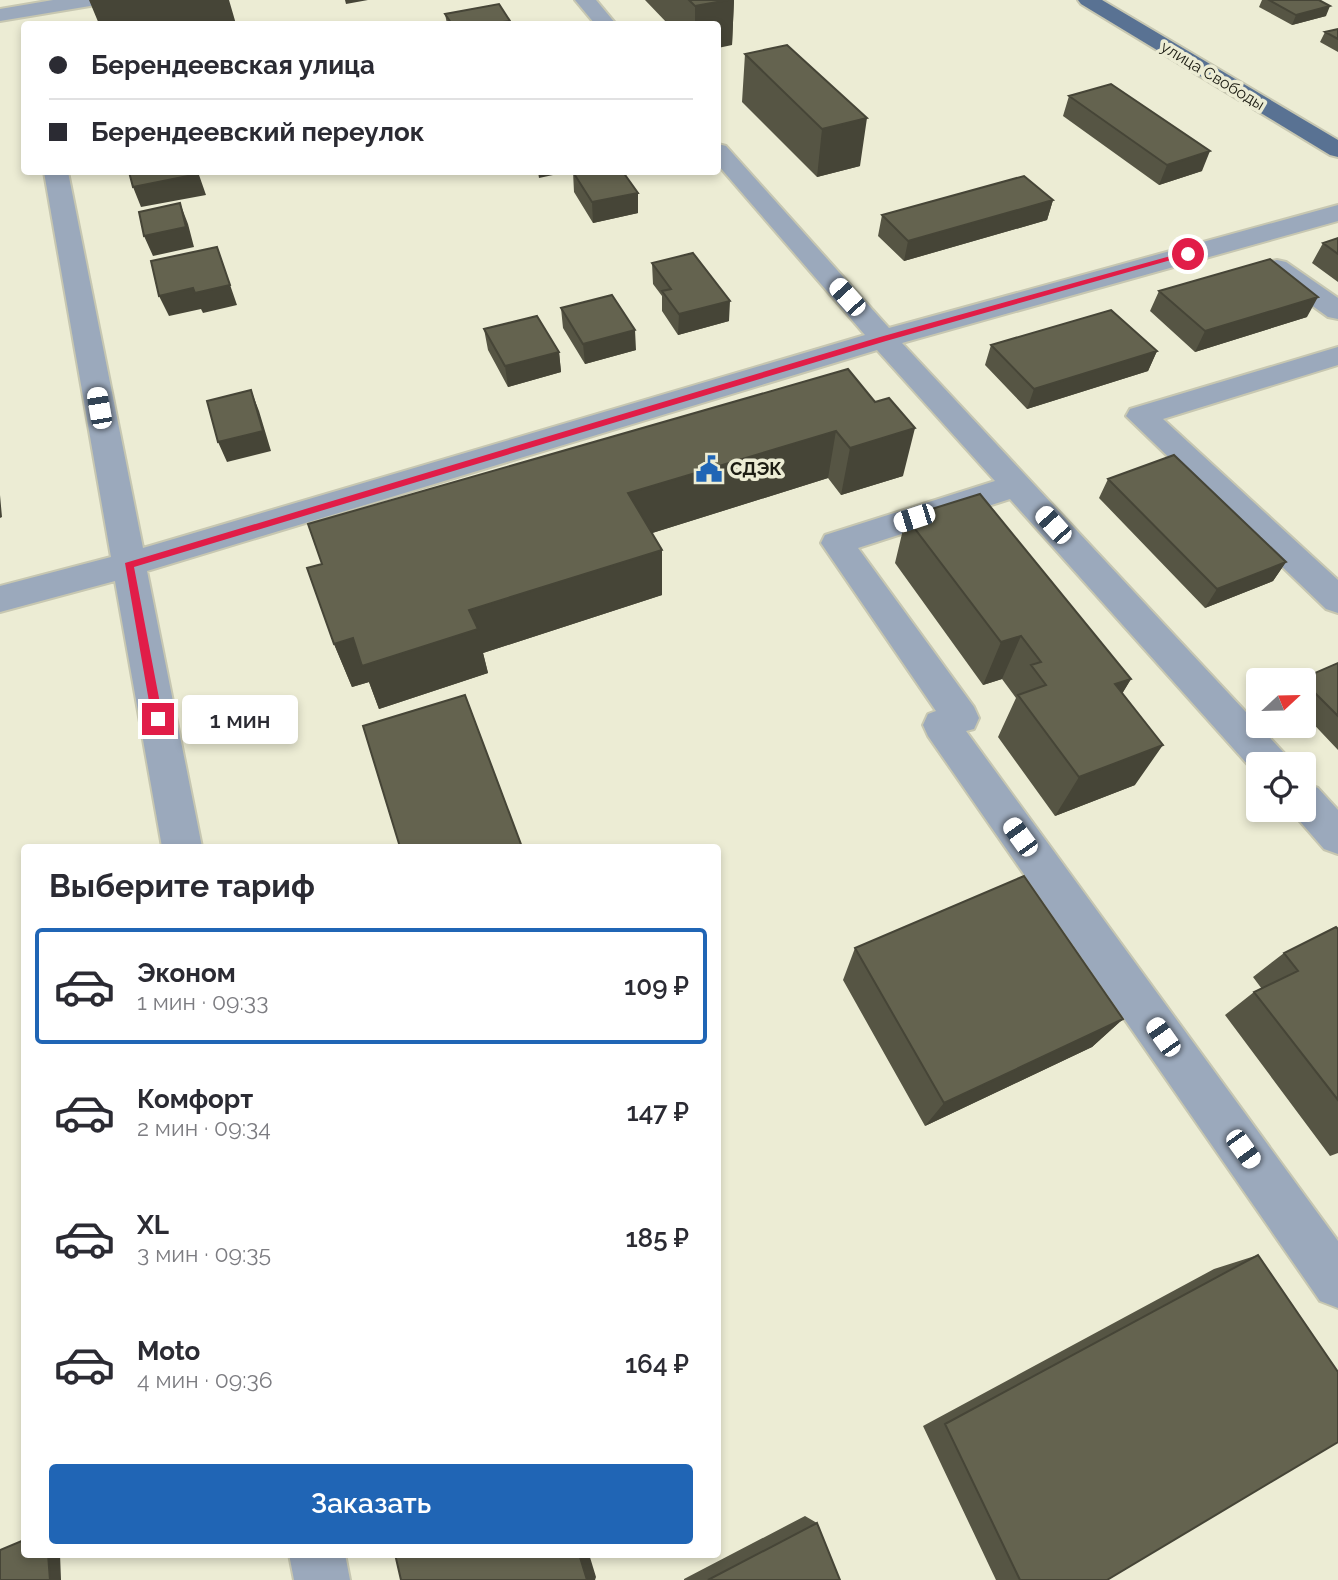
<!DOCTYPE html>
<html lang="ru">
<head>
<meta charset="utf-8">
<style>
	body { margin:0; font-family:Raleway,sans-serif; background:#f2f2f3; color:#2b2b33; height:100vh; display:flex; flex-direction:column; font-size:26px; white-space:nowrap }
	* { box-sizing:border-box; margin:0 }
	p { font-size:23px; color:#7c7c81 }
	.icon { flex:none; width:38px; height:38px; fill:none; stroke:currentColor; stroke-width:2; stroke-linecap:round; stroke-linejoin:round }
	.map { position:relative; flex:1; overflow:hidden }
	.details { position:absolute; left:21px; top:844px; width:700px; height:714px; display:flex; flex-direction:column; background:#fff; border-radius:7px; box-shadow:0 4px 10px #0003 }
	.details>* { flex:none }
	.top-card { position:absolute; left:21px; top:21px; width:700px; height:154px; border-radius:7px; box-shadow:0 4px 10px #0003; display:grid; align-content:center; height:154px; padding:0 28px; background:#fff }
	.needle { width:46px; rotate:68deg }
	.tools { position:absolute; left:1246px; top:668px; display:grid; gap:14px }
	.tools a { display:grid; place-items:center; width:70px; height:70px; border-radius:7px; background:#fff; box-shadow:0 4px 10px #0003; font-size:35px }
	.end { position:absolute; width:32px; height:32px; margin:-16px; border:9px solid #e11d48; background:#fff; box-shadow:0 0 0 4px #fff }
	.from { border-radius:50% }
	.bubble { position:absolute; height:49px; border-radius:7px; background:#fff; box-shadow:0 4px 10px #0003; font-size:23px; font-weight:600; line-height:49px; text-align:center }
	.car { position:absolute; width:21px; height:42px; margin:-21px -10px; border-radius:9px; box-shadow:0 0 5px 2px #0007; background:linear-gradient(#fff 24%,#345 0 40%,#fff 0 76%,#345 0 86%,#fff 0) }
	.top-card b { display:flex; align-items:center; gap:24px; height:66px; font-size:26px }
	.top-card b+b { border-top:2px solid #e1e1e2 }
	.top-card i { width:18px; height:18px; background:#2b2b33 }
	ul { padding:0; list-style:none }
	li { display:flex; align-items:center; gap:21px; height:116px; margin:0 14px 10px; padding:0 14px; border:4px solid transparent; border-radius:7px }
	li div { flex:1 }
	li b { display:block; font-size:26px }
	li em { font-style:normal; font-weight:600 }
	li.current { border-color:#2065b5 }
	li>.icon { width:63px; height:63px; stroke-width:1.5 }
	h2 { padding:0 28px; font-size:32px; line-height:84px }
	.button { display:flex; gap:14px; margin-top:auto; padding:14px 28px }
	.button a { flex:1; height:80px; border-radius:7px; background:#2065b5; color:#fff; font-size:28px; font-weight:600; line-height:80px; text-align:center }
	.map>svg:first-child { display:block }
</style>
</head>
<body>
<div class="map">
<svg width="1338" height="1580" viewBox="0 0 1338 1580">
	<rect width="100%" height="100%" fill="#ececd4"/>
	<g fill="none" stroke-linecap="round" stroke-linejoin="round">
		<defs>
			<path id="minor" d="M53 0H100L97 4 90 6 0 21V9Z
				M575 0H596L616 24H595Z
				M718 144 726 146 889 328 1338 205V221L902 343 1285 754 1291 765H1258V776L1010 499 858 548 974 707 979 718 974 729 966 731 1338 1241V1308L1320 1301 928 736 923 725 928 714 936 711 821 543 825 535 995 481 877 350 147 571 202 847H162L115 581 0 612V586L111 557 44 172H68L143 548 865 335 718 165Z
				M1277 260 1286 262 1338 298V319L1328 317 1268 274 1264 268 1268 262Z
				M1338 347V365L1163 419 1338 580V613L1326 609 1126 416 1130 409Z
				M1304 783 1318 788 1338 810V854L1324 849 1290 810H1304Z
				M289 1554H345L350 1580H294Z"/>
			<path id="major" d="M1078 0H1102L1338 140V157L1330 155 1081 4Z"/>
		</defs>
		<use href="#minor" stroke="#c7c7b1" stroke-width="4"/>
		<use href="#major" stroke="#c7c7b1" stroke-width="4"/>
		<use href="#minor" fill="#9ba9bc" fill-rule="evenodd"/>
		<use href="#major" fill="#597293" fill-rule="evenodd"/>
	</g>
	<path fill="#565544" d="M645 0H734L732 45 718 24H668Z
		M1262 0H1319L1326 16 1292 25 1259 7Z
		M445 14 510 21 511 24H447Z
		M1338 29V52L1320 42 1325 32Z
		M787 45 860 166 817 177 742 102 745 54Z
		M1069 96 1202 171 1159 185 1063 116Z
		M573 172 638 193V213L593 223 574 192Z
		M1053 200 1047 220 904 261 878 236 882 215Z
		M1338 238V282L1312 263 1323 243Z
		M652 263 729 321 678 335 662 311V296L653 284Z
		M1159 291 1307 317 1195 352 1150 311Z
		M561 308 636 350 585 364 563 328Z
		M484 329 559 352 561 372 508 387 488 350Z
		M991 345 1157 351 1148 371 1027 409 985 365Z
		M848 369 903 476 841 495 828 478 652 533 662 595 483 653 488 673 379 709 369 682 352 687 334 644 322 564Z
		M1108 479 1286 562 1273 581 1205 608 1099 498Z
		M906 517 1131 679 1122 694 1135 785 1055 816 998 737 1016 698 1002 679 983 685 895 563Z
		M1338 663V750L1304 714V681H1300L1301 679Z
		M1338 929V1153L1330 1156 1225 1015 1254 992 1262 989 1253 977 1284 953Z
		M855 948 1123 1019 1092 1047 925 1126 843 980Z
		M1258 1255 1107 1580H996L923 1426 1214 1269Z
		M805 1516 817 1523 840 1580H684V1579Z"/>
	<path fill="#464537" d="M89 0H229L236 24H99Z
		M345 0H368L346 4Z
		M728 0H734L732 45 718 48V24H695V6Z
		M1330 6 1326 16 1292 25 1296 15Z
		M510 21 511 24H489Z
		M867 118 860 166 817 177 822 129Z
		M1210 151 1202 171 1159 185 1167 165Z
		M198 172 206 195 141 207 133 187Z
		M538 172H567L539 178Z
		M638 193V213L593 223 592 202Z
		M1053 200 1047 220 904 261 908 241Z
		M180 203 188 224 194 247 153 256 144 236Z
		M217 247 237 305 203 313 201 309 169 316 159 296Z
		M1318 297 1307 317 1195 352 1205 331Z
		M730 301 729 321 678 335 679 314Z
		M635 330 636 350 585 364 583 344Z
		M1157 351 1148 371 1027 409 1034 389Z
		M559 352 561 372 508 387 505 366Z
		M251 390 259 411 271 451 227 462 218 442Z
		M915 428 903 476 841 495 850 448Z
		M836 431 828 478 630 540 628 493Z
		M0 495 2 517 0 518Z
		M662 550V595L483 653 488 673 379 709 369 682 352 687 334 644 353 638 469 610Z
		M1286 562 1273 581 1205 608 1217 589Z
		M1021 636 1002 679 983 685 1001 642Z
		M1131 679 1105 721 1115 684Z
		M1163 745 1135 785 1055 816 1079 777Z
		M1123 1019 1092 1047 925 1126 944 1103Z
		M48 1554H60L61 1580H50Z
		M579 1554H589L596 1577 595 1580H587Z"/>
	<path fill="#64634f" stroke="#464537" stroke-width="2" d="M689 0H728L695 6Z
		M1269 0H1319L1330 6 1296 15Z
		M499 4 510 21 489 24H452L445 14Z
		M1338 29V39L1325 32Z
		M787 45 867 118 822 129 745 54Z
		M1111 84 1210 151 1167 165 1069 96Z
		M129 172H197L198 174 133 187Z
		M573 172H623L638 193 592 202Z
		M1024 176 1053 200 908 241 882 215Z
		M180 203 186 227 144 236 139 212Z
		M1338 238V254L1323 243Z
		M217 247 230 285 195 293 193 288 159 296 151 261Z
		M693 253 730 301 679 314 662 291 671 289 652 263Z
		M1270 259 1318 297 1205 331 1159 291Z
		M612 295 635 330 583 344 561 308Z
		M1111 310 1157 351 1034 389 991 345Z
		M537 316 559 352 505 366 484 329Z
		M848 369 875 402 889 398 915 428 850 448 836 431 628 493 662 550 469 610 478 629 362 666 353 638 334 644 307 568 322 564 308 524Z
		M251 390 263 431 218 442 207 401Z
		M1174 455 1286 562 1217 589 1108 479Z
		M980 494 1131 679 1115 684 1163 745 1079 777 1018 695 1046 685 1031 665 1041 662 1021 636 1001 642 906 517Z
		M1338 663V716L1301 679Z
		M465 695 522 847H400L363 726Z
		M1024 876 1123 1019 944 1103 855 948Z
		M1336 927 1338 929V1100L1254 992 1298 971 1284 953Z
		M1258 1255 1338 1372V1442L1107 1580H1020L945 1424Z
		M817 1523 840 1580H708Z
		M24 1540V1554H48L50 1580H0V1550Z
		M395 1554H579L587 1580H401Z"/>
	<path fill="#e11d48" d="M1185 252 1192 254 886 341 134 567 163 719 158 723 152 719 125 563 880 337Z"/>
	<defs>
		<symbol id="civic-bare" viewBox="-9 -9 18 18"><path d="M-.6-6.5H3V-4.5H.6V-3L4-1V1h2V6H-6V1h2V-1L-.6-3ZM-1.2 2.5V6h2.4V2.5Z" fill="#2065b5" stroke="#ececd4" stroke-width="2.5" paint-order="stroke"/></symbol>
	</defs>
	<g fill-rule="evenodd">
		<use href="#civic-bare" x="690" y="450" width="38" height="38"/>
	</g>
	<g text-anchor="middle" stroke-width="7" stroke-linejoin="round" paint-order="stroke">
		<g font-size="16" fill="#1c1c13" stroke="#ececd4">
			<text transform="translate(1213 75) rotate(31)" y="6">улица Свободы</text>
		</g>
		<g font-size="18" font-weight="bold" fill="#1c1c13" stroke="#ececd4" text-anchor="start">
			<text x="730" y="475">СДЭК</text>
		</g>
	</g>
</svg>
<div class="tools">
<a><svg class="needle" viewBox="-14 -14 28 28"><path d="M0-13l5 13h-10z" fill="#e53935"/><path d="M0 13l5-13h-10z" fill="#7c7c81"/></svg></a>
<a><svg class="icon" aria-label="locate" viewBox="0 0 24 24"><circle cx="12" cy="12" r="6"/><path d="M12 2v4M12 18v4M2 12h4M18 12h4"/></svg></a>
</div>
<i class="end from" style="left:1188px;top:254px"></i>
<i class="end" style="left:158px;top:719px"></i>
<div class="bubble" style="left:182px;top:695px;width:116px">1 мин</div>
<i class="car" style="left:847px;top:297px;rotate:318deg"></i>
<i class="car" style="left:99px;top:408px;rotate:350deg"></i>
<i class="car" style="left:914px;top:518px;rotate:252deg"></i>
<i class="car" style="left:1053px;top:525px;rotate:318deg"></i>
<i class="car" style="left:1020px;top:837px;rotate:324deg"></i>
<i class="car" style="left:1163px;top:1037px;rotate:325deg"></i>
<i class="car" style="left:1243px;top:1149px;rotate:144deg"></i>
<div class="top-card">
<b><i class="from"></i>Берендеевская улица</b>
<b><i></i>Берендеевский переулок</b>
</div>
<section class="details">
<h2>Выберите тариф</h2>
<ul>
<li class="current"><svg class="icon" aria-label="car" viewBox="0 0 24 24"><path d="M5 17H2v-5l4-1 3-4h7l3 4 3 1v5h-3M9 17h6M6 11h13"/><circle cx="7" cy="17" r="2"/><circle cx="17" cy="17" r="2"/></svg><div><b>Эконом</b><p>1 мин · 09:33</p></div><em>109 ₽</em></li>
<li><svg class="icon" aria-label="car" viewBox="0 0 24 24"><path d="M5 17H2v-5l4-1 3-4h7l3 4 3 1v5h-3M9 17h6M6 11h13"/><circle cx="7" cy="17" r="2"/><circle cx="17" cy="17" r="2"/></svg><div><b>Комфорт</b><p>2 мин · 09:34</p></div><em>147 ₽</em></li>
<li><svg class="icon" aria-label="car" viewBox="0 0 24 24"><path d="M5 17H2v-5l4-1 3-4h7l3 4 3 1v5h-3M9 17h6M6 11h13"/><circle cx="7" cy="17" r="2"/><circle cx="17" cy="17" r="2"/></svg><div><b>XL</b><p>3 мин · 09:35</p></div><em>185 ₽</em></li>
<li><svg class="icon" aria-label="car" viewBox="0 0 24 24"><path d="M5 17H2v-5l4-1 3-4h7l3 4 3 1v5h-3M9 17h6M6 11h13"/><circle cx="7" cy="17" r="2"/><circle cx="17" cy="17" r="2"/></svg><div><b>Moto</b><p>4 мин · 09:36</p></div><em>164 ₽</em></li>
</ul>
<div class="button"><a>Заказать</a></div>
</section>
</div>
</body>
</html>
